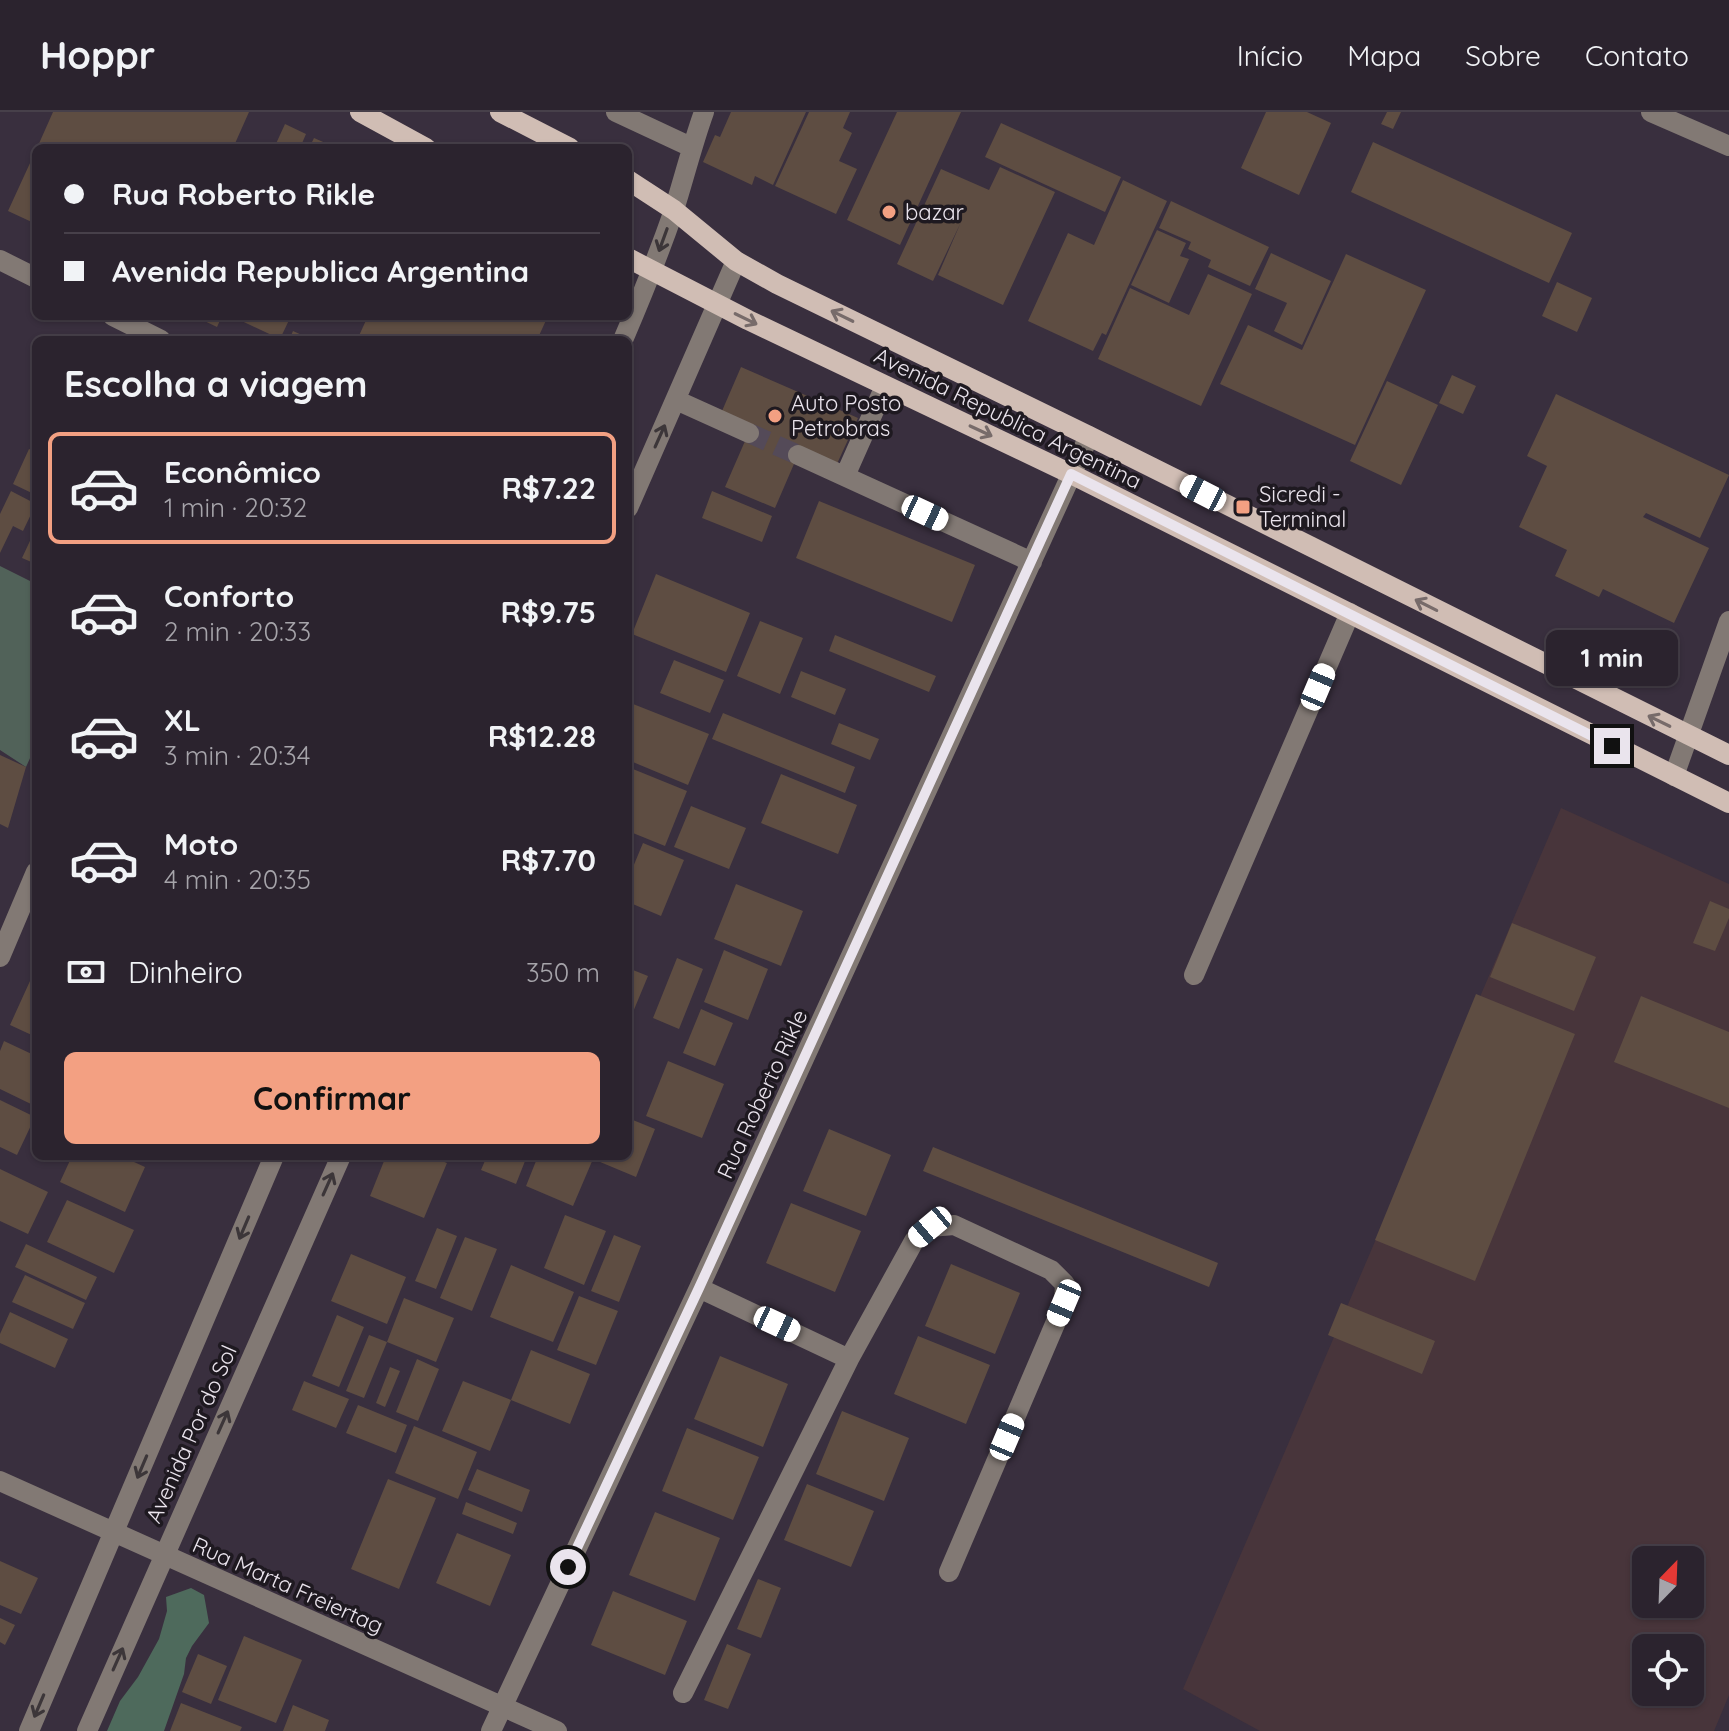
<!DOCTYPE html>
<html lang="pt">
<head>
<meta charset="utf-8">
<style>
	body { margin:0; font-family:Quicksand,sans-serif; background:#372f3a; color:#f1f3f6; height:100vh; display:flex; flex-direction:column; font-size:30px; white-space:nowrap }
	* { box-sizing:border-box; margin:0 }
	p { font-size:26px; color:#a6a4aa }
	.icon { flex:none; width:44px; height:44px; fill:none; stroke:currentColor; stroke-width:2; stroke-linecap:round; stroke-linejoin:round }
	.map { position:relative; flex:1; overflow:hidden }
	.sheet { position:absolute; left:32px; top:224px; width:600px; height:824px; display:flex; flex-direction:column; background:#2b232e; border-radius:12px; box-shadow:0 2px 6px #0004,0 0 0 2px #47404a }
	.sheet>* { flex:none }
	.hud { position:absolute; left:32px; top:32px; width:600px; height:176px; border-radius:12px; box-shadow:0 2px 6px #0004,0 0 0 2px #47404a; display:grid; align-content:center; height:176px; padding:0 32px; background:#2b232e }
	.needle { width:52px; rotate:23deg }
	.fabs { position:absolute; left:1632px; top:1434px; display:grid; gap:16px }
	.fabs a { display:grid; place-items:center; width:72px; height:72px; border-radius:12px; background:#2b232e; box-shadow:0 2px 6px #0004,0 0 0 2px #47404a; font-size:40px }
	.end { position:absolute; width:36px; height:36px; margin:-18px; border:10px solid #eae4ed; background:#111; box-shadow:0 0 0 4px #111 }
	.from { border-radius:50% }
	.bubble { position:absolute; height:56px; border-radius:12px; background:#2b232e; box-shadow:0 2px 6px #0004,0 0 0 2px #47404a; font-size:26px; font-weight:700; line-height:56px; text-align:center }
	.car { position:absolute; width:24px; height:48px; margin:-24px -12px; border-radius:10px; box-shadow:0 0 6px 2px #0007; background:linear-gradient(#fff 24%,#345 0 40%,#fff 0 76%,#345 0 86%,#fff 0) }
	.hud b { display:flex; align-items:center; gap:28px; height:76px; font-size:30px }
	.hud b+b { border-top:2px solid #47404a }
	.hud i { width:20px; height:20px; background:#f1f3f6 }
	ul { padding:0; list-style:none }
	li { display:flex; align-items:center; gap:24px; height:112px; margin:0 16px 12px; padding:0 16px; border:4px solid transparent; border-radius:12px }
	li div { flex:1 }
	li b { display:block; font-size:30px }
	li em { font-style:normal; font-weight:700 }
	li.current { border-color:#f3a082 }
	li>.icon { width:72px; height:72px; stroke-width:1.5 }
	h2 { padding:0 32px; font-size:36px; line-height:96px }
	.pay { display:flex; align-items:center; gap:20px; height:88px; padding:0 32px; font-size:30px }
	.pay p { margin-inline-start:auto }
	.button { display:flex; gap:16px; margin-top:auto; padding:16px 32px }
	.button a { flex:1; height:92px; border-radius:12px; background:#f3a082; color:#111; font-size:32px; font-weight:700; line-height:92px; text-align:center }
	header { display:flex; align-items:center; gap:48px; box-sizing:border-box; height:112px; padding:0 40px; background:#2b232e; border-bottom:2px solid #47404a }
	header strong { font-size:38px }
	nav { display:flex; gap:44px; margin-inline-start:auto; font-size:28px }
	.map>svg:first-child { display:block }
</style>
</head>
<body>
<header>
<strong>Hoppr</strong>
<nav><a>Início</a><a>Mapa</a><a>Sobre</a><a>Contato</a></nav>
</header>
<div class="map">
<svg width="1729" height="1619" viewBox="0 0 1729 1619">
	<rect width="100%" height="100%" fill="#392f3e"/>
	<path fill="#48353b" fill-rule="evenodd" d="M1561 696 1729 772V1583L1714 1619H1260L1183 1577ZM1646 1448H1690V1492H1646ZM1646 1536H1690V1580H1646Z"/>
	<path fill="#516259" d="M0 454 36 472V633L26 655 0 638Z"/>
	<path fill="#4e6a5c" d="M191 1476 204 1483 209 1511 192 1534 186 1546 184 1562 164 1619H107L120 1589 138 1565 159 1527 167 1499 166 1485Z"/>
	<path fill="#5e4d42" d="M53 0H249L233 36H37Z
		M731 0H806L773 73 755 64 752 73 703 50 715 23 720 25Z
		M809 0H850L843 16 852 21 839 49 857 57 836 102 775 74Z
		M897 0H961L900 133 847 108Z
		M1266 0H1307L1331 11 1299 83 1241 56Z
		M1387 0H1401L1393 17 1381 12Z
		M1001 11 1121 65 1105 100 985 45Z
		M285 12 306 22 300 36H274Z
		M314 26 337 36H309Z
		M1373 30 1572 121 1549 171 1351 80Z
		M36 38V112L8 99Z
		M1000 55 1055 80 1003 193 938 163 961 110 933 169 897 152 941 57 989 78Z
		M1123 68 1167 89 1106 223 1102 221 1093 239 1028 209 1068 121 1094 133Z
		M1171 89 1269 135 1250 174 1208 155 1211 148 1188 137 1191 130 1159 116Z
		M1157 118 1186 131 1180 144 1189 147 1169 191 1131 173Z
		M1271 141 1331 169 1302 233 1274 219 1287 191 1255 177Z
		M1346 142 1426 178 1355 333 1220 272 1248 213 1302 238Z
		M1208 162 1252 182 1201 294 1098 247 1130 176 1189 203Z
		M1557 170 1592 186 1577 220 1542 204Z
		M194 204H222L217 215Z
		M231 204H291L280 227Z
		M368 204H548L537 228H357Z
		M293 219 313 228H289Z
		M741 255 858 306 836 354 800 338 775 396 725 375 752 313 722 299Z
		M1452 263 1476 274 1463 302 1439 291Z
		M1387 269 1438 293 1401 373 1350 349Z
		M1556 282 1729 363 1700 426 1646 401 1643 405 1709 436 1674 511 1603 477 1599 485 1555 464 1567 438 1519 415 1547 354 1527 344Z
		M29 337 36 340V383L13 372Z
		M11 379 36 392 23 419 13 414 0 441V402Z
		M712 379 772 404 762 430 702 406Z
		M819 389 975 453 952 510 796 446Z
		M36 416V452L22 446Z
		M656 462 750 501 726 560 632 522Z
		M760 509 803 526 780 582 737 564Z
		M835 523 936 564 929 580 829 539Z
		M674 548 724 568 710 601 660 581Z
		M801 559 846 577 835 603 791 585Z
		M628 590 709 622 688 673 628 648Z
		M723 601 855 655 845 681 712 627Z
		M839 611 879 627 870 648 831 632Z
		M0 643 26 655 8 716 0 712Z
		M628 655 687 679 665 734 628 719Z
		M781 662 857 693 838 742 761 711Z
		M691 694 746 716 729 757 674 735Z
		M643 731 684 748 661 804 628 790V767Z
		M736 772 803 799 781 854 714 827Z
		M1710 789 1729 797V806L1715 839 1693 831Z
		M1512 811 1596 845 1574 899 1490 865Z
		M724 838 768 857 748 908 704 890Z
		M677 846 703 857 679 917 653 906Z
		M628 856 648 864 628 912Z
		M30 869 36 872V925L10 913Z
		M1476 882 1575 922 1475 1169 1375 1128Z
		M1641 884 1729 920V996L1614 950Z
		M701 897 733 911 715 954 683 941Z
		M4 929 36 944V986L33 993 0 977V939Z
		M668 949 724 972 702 1026 646 1004Z
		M0 988 35 1005 17 1043 0 1035Z
		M628 1006 655 1017 636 1065 593 1047 594 1044H628Z
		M829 1017 891 1043 866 1104 803 1079Z
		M933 1035 1218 1151 1209 1175 923 1059Z
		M72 1044H121L145 1055 125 1100 60 1070Z
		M386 1044H429L447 1051 424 1106 370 1084Z
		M487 1044H527L516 1072 481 1058Z
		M538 1044H586L593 1047 573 1094 526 1074Z
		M0 1057 48 1080 28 1122 0 1109Z
		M67 1088 134 1118 114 1161 47 1130Z
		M791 1091 861 1119 835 1180 766 1151Z
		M565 1103 606 1119 584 1173 544 1156Z
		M437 1116 457 1124 436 1177 415 1169Z
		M614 1123 641 1134 619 1190 591 1179Z
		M465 1125 497 1137 472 1199 440 1186Z
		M26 1132 97 1165 86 1188 15 1155Z
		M351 1142 406 1165 387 1212 331 1189Z
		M951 1152 1020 1181 995 1242 925 1214Z
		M511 1153 574 1180 553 1230 490 1205Z
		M25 1163 85 1191 73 1217 12 1190Z
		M579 1184 618 1199 596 1253 557 1238Z
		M404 1186 454 1206 436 1250 387 1230Z
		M1341 1191 1435 1229 1422 1262 1328 1223Z
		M10 1200 68 1227 55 1256 0 1231V1222Z
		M337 1203 364 1215 339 1275 312 1264Z
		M369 1223 387 1230 364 1286 346 1279Z
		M918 1224 990 1253 966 1312 894 1282Z
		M531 1238 590 1262 570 1312 511 1288 490 1339 442 1319 463 1269 511 1288Z
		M720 1244 788 1272 763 1335 694 1307Z
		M417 1247 439 1257 418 1309 396 1300Z
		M390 1255 400 1259 385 1295 376 1291Z
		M304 1269 349 1287 336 1316 292 1298Z
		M358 1293 407 1313 396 1341 346 1321Z
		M842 1299 909 1326 884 1389 816 1362Z
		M414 1314 477 1340 458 1387 395 1361Z
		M687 1316 759 1345 733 1408 662 1379Z
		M477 1357 530 1378 522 1400 468 1378Z
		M388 1367 436 1386 399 1477 351 1457Z
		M807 1372 874 1399 851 1455 784 1428Z
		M466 1390 517 1411 513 1422 462 1402Z
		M655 1400 720 1426 695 1489 629 1463Z
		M457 1421 511 1443 490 1494 436 1471Z
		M0 1449 38 1466 21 1502 0 1493Z
		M758 1467 781 1476 761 1526 737 1517Z
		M613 1479 687 1509 665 1563 591 1533Z
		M0 1506 15 1513 5 1533 0 1530Z
		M244 1524 302 1548 276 1611 218 1588Z
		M727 1532 751 1542 728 1597 704 1588Z
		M198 1542 227 1554 211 1592 182 1580Z
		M181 1591 242 1615 240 1619H170Z
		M293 1593 329 1608 325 1619H283Z"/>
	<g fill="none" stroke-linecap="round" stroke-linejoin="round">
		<path stroke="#544a58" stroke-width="20" stroke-dasharray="20 10" stroke-linecap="butt" d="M749 321 798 343"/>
		<path stroke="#827974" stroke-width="20" d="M616 0 691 35
			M1651 0 1729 34
			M0 148 36 166
			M113 204 161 228
			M623 228C641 186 658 144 673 101 684 67 692 33 704 0
			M676 288 749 321
			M798 343 1032 450
			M845 364 885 274
			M628 396 736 149
			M1674 664 1729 509
			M0 845 36 760
			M1194 863 1350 501
			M699 1176 849 1247 914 1129 930 1115 954 1113 1051 1158 1065 1172 1064 1191 949 1460
			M0 1369 557 1619
			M683 1581 849 1247
			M29 1619 274 1044
			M87 1619 341 1044
			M491 1619 699 1176 1089 324"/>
		<path stroke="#d0bdb4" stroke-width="20" d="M360 0 426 36
			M500 0 570 36
			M628 68 674 98 736 149 777 172 1089 324 1729 643
			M628 146 748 208 1071 362 1729 691"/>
	</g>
	<defs><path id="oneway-shaft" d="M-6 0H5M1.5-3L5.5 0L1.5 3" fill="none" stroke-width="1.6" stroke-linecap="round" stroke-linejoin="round" transform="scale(2)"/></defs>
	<g stroke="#3c3639">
		<use href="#oneway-shaft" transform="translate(663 128) rotate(110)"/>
		<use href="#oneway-shaft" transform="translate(660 324) rotate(-66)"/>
		<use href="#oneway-shaft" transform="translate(328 1072) rotate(-66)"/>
		<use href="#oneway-shaft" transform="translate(244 1116) rotate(113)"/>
		<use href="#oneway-shaft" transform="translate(223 1310) rotate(-66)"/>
		<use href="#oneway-shaft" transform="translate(142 1355) rotate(113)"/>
		<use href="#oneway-shaft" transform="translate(118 1547) rotate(-66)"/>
		<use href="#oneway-shaft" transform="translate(39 1594) rotate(113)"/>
	</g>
	<g stroke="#776b6a">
		<use href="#oneway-shaft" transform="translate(842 204) rotate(-154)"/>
		<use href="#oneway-shaft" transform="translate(746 207) rotate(26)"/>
		<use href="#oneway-shaft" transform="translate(981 319) rotate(25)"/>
		<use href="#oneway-shaft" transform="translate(1426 493) rotate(-153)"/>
		<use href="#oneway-shaft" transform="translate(1659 609) rotate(-154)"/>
	</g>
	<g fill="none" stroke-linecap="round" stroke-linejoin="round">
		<path stroke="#eae4ed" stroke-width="10" d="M568 1455 699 1176 1071 362 1612 634"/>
	</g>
	<g fill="#f3a082" stroke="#1e1920" stroke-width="3">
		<circle cx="889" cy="100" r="8"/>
		<circle cx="775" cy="304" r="8"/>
		<rect x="1235" y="387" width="16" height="16" rx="4"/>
	</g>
	<g text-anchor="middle" stroke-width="7" stroke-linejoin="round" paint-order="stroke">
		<g font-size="22" fill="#eae4ed" stroke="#1e1920" text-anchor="start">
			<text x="905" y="108">bazar</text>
			<text x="791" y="299">Auto Posto<tspan x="791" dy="25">Petrobras</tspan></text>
			<text x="1259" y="390">Sicredi -<tspan x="1259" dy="25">Terminal</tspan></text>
		</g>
		<g font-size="22" fill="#eae4ed" stroke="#1e1920">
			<text transform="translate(1008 306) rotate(26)" y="8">Avenida Republica Argentina</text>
			<text transform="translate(762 982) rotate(-65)" y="8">Rua Roberto Rikle</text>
			<text transform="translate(191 1322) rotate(-66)" y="8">Avenida Por do Sol</text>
			<text transform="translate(288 1473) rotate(24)" y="8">Rua Marta Freiertag</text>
		</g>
	</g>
</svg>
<div class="fabs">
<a><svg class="needle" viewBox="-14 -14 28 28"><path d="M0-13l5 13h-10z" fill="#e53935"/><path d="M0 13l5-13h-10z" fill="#a6a4aa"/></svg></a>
<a><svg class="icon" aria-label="locate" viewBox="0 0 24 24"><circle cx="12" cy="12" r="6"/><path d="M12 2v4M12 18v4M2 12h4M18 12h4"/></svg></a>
</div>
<i class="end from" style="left:568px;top:1455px"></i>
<i class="end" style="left:1612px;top:634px"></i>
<div class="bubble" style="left:1546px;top:518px;width:132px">1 min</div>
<i class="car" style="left:1203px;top:381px;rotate:297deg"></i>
<i class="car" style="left:925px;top:401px;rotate:115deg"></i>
<i class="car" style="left:1318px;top:575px;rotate:23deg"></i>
<i class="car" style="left:930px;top:1115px;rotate:230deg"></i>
<i class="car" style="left:1064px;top:1191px;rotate:203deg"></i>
<i class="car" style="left:777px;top:1212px;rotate:115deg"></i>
<i class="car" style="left:1007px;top:1325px;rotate:23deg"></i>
<div class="hud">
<b><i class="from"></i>Rua Roberto Rikle</b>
<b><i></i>Avenida Republica Argentina</b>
</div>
<section class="sheet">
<h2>Escolha a viagem</h2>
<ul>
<li class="current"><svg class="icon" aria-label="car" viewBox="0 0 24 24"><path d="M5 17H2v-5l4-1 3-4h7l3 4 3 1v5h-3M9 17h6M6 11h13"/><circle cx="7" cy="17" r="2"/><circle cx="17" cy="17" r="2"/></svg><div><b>Econômico</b><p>1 min · 20:32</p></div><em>R$7.22</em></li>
<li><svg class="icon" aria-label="car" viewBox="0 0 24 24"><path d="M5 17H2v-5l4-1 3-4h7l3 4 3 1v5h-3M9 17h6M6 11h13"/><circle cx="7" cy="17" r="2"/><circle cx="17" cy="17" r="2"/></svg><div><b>Conforto</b><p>2 min · 20:33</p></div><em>R$9.75</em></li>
<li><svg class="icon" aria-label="car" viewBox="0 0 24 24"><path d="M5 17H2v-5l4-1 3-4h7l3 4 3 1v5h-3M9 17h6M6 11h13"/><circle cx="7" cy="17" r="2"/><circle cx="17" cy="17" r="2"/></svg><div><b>XL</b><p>3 min · 20:34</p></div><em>R$12.28</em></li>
<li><svg class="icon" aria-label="car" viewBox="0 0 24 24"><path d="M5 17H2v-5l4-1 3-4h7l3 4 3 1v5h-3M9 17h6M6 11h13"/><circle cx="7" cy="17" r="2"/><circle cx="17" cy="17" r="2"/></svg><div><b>Moto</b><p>4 min · 20:35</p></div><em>R$7.70</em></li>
</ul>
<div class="pay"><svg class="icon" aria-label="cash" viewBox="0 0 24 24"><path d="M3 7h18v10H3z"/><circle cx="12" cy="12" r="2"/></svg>Dinheiro<p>350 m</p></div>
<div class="button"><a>Confirmar</a></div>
</section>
</div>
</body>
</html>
